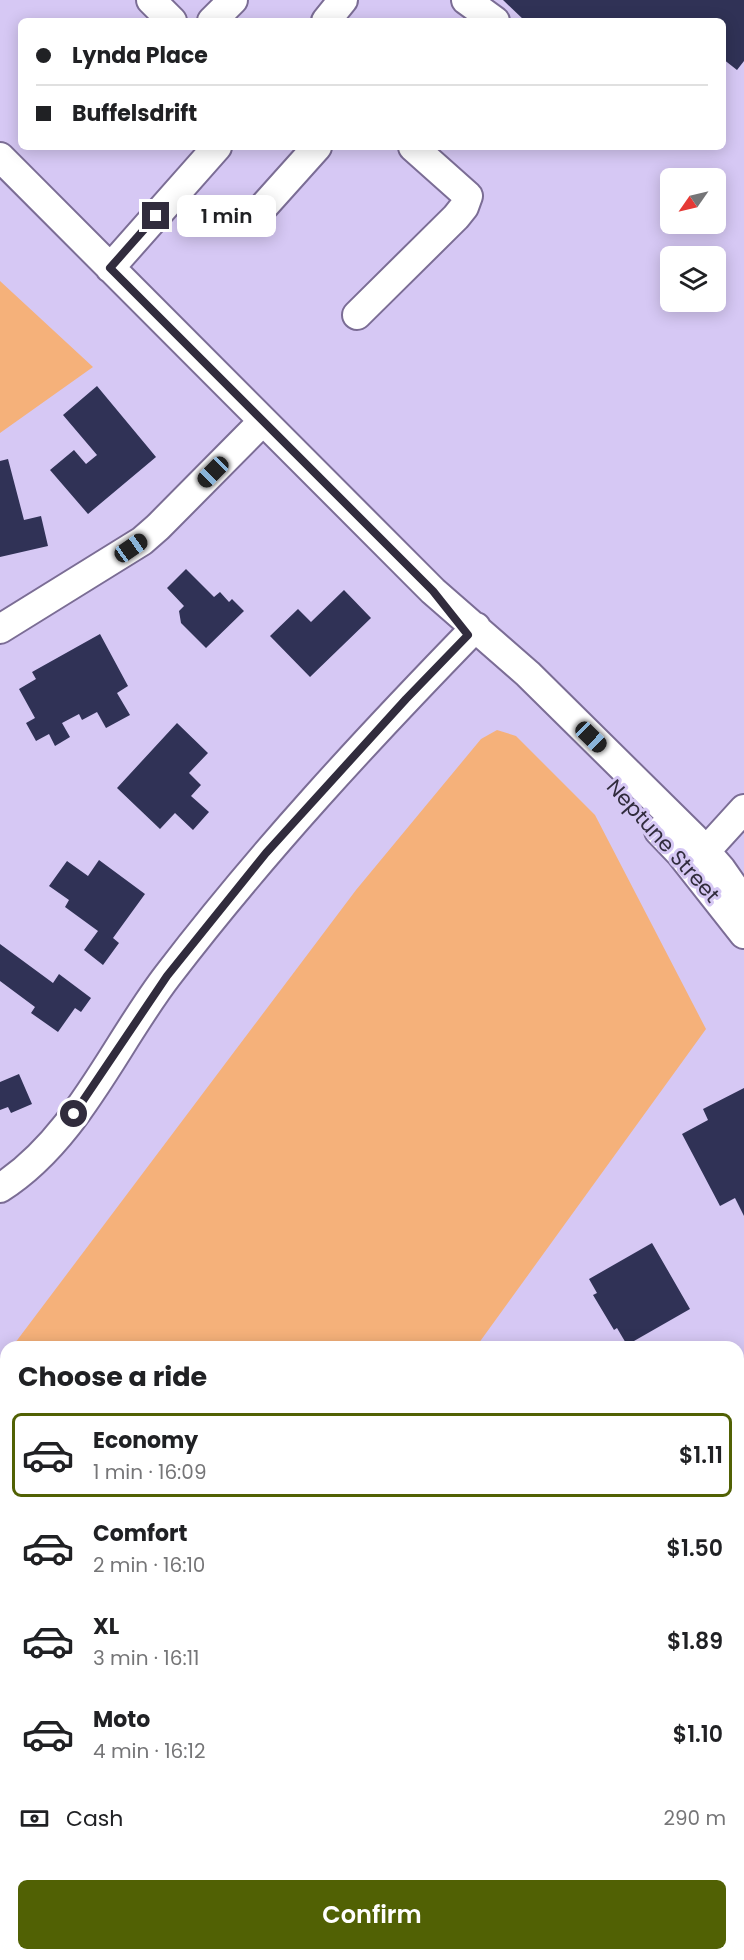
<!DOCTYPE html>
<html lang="en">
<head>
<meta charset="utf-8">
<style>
	body { margin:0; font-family:Poppins,sans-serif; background:#f6f6f6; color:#202124; height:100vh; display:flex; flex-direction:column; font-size:22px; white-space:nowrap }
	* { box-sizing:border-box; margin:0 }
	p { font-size:20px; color:#757577 }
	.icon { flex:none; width:33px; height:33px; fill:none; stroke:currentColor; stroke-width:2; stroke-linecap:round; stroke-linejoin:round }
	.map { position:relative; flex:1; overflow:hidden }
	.details { position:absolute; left:0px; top:1341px; width:744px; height:620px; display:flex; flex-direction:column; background:#fff; border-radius:18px 18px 0 0; box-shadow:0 3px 15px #0003 }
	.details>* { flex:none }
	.guide { position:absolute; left:18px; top:18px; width:708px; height:132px; border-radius:9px; box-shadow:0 3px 15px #0003; display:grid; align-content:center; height:132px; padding:0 18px; background:#fff }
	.needle { width:39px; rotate:236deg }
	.controls { position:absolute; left:660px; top:168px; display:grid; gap:12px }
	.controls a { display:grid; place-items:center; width:66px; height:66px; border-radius:9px; background:#fff; box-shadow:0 3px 15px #0003; font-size:30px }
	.end { position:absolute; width:27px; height:27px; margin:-14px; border:8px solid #312c3d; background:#fff; box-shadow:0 0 0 3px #fff }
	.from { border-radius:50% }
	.bubble { position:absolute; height:42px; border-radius:9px; background:#fff; box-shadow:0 3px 15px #0003; font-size:20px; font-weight:600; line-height:42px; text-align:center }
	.car { position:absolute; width:18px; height:36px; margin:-18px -9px; border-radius:8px; box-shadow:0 0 4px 2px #0007; background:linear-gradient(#222 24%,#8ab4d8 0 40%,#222 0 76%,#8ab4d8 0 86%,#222 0) }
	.guide b { display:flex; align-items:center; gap:21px; height:57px; font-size:22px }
	.guide b+b { border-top:2px solid #e0e0e0 }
	.guide i { width:15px; height:15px; background:#202124 }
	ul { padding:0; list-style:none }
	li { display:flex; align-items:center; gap:18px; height:84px; margin:0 12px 9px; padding:0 6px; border:3px solid transparent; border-radius:9px }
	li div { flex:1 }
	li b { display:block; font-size:22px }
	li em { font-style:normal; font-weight:600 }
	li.on { border-color:#516104 }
	li>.icon { width:54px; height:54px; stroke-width:1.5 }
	h2 { padding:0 18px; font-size:27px; line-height:72px }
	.pay { display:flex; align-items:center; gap:15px; height:66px; padding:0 18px; font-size:22px }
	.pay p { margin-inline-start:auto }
	.action { display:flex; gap:12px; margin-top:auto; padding:12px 18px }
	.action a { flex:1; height:69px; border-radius:9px; background:#516104; color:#fff; font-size:24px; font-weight:600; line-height:69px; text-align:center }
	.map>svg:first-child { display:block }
</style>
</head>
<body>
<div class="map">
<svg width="744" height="1960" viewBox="0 0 744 1960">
	<rect width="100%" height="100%" fill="#d6c8f4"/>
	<path fill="#f5b17a" d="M0 281 93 367 0 433Z
		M497 730 516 736 595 815 706 1029 476 1347H12L356 890 481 739Z
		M6 1355V1954L27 1955 23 1960H0V1363Z"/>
	<path fill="#303256" d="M503 0H744V61L737 70 723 59V21H525Z
		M97 386 156 457 88 514 50 470 74 450 86 464 97 455 63 415Z
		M8 459 24 520 41 516 48 546 0 557V461Z
		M186 569 214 597 220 592 229 602 232 599 244 611 206 648 181 623 179 611 184 606 167 588Z
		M344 590 371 618 310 677 270 636 298 609 311 622Z
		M100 634 128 686 117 693 130 715 106 728 97 712 82 720 79 714 62 723 70 737 55 746 49 734 36 741 26 723 35 718 19 689 36 679 32 672Z
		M177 723 208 753 189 773 201 785 191 796 209 812 193 830 175 813 160 829 117 788Z
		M99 860 145 894 113 938 119 943 103 965 84 950 98 931 65 907 69 900 49 886 67 861 88 876Z
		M0 944 53 983 59 974 91 998 81 1012 75 1008 58 1032 31 1013 35 1007 0 981Z
		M19 1074 32 1104 11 1113 8 1107 0 1110V1082Z
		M744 1088V1216L735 1198 720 1206 682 1134 708 1120 703 1109Z
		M652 1243 690 1309 627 1345 617 1328 614 1330 593 1295 597 1293 589 1279Z
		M744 1531V1580L741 1582 738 1577V1534Z
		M742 1735 744 1738V1750L738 1754V1738Z
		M738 1755 744 1764 738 1769Z
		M738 1805 744 1806V1845L738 1849Z
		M89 1954H94L97 1960 106 1954H115L119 1960H80Z
		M211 1954H237L234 1960H219Z
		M445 1954H475L471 1960H453Z
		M525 1954H550L554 1960H517Z
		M631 1954H671L663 1960H635Z
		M697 1954H730L733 1960H688Z"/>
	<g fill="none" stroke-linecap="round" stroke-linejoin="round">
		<defs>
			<path id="minor" d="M151 0 172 21
				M466 0 495 21
				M212 21 233 0
				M326 21 343 0
				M0 157 433 591 528 674 694 838 721 869 744 902
				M265 205 317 147
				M110 268 217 147
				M357 315 456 217 464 207 468 196 413 147
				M0 629 142 541 158 527 262 422
				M659 831 681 854 744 934
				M693 865 744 809
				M0 1188C77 1139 114 1045 168 975 262 852 368 738 476 627
				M738 1467 744 1468
				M341 1960 345 1954"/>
		</defs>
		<use href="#minor" stroke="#7b6d95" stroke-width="32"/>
		<use href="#minor" stroke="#fff" stroke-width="28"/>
	</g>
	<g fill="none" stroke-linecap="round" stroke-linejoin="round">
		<path stroke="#312c3d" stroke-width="8" d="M74 1114 167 976 266 853 406 699 468 635 433 591 110 268 156 216"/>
	</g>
	<g text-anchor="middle" stroke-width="6" stroke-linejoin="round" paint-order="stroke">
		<g font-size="21" fill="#312c3d" stroke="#d6c8f4">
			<text transform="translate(663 841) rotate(48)" y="7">Neptune Street</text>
		</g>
	</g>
</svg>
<div class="controls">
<a><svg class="needle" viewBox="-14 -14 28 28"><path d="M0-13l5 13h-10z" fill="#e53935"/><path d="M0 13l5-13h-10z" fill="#757577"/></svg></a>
<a><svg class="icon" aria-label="layers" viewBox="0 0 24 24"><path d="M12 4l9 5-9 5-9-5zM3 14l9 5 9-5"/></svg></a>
</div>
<i class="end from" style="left:74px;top:1114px"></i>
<i class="end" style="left:156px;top:216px"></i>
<div class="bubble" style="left:177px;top:195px;width:99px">1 min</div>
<i class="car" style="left:213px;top:472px;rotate:225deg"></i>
<i class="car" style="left:131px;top:548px;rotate:55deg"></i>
<i class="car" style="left:591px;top:737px;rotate:134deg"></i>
<div class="guide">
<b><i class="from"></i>Lynda Place</b>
<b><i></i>Buffelsdrift</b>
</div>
<section class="details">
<h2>Choose a ride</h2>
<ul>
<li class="on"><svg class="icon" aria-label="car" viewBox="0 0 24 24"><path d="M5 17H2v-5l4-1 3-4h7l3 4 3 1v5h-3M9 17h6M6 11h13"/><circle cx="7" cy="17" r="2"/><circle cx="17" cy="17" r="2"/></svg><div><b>Economy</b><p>1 min · 16:09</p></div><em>$1.11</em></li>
<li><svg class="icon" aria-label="car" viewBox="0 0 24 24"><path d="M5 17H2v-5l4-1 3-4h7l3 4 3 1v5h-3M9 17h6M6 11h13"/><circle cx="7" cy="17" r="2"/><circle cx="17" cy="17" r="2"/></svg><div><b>Comfort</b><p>2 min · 16:10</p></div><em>$1.50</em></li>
<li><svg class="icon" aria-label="car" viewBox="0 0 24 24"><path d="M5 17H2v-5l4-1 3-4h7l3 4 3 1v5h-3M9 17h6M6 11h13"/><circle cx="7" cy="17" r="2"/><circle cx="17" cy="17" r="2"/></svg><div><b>XL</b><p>3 min · 16:11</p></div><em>$1.89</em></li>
<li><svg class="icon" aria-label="car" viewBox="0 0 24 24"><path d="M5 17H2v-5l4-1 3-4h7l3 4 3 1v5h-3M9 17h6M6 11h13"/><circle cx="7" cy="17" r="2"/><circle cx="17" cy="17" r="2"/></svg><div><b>Moto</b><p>4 min · 16:12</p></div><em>$1.10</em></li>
</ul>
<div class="pay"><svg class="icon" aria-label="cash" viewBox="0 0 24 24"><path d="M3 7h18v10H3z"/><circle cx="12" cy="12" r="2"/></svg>Cash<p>290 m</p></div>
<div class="action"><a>Confirm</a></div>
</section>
</div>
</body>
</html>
